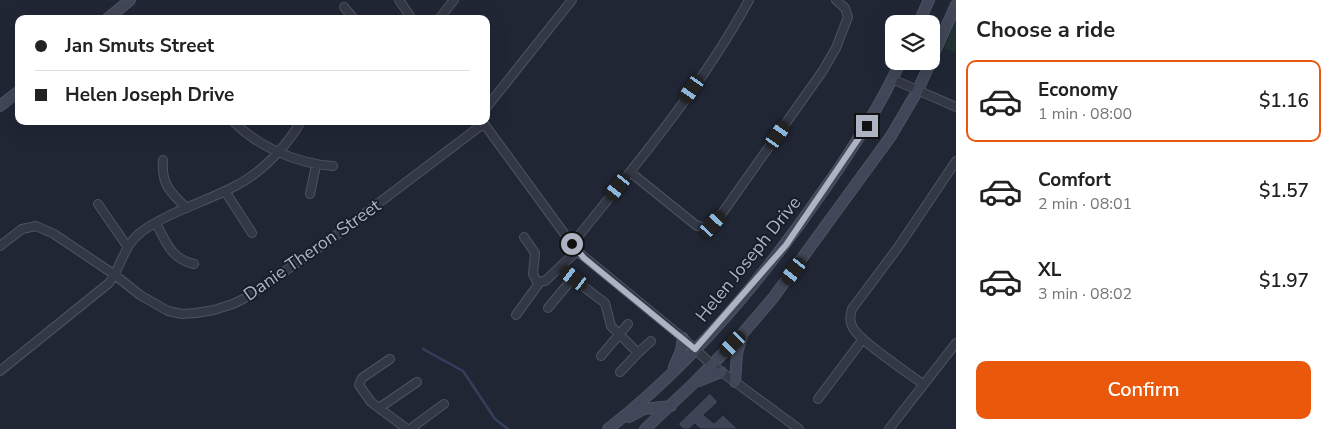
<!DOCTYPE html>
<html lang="en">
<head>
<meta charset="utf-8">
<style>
	body { margin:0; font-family:"Nunito Sans",sans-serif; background:#f6f6f6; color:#222; height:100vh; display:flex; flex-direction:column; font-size:19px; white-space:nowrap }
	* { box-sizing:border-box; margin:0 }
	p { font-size:16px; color:#767676 }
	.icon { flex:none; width:28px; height:28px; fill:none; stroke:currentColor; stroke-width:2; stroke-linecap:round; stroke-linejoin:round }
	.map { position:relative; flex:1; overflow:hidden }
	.details { display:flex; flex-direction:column; background:#fff; width:375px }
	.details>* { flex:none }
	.hud { position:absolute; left:15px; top:15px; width:475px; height:110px; border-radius:10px; box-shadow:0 5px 20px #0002; display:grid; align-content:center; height:110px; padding:0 20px; background:#fff }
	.fabs { position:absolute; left:885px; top:15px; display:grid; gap:10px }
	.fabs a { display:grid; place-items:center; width:55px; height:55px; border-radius:10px; background:#fff; box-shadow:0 5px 20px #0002; font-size:25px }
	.end { position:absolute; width:22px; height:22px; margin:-11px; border:6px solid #adb3c2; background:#111; box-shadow:0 0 0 2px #111 }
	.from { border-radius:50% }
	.car { position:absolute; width:15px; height:30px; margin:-15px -8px; border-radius:6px; box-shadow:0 0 4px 1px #0007; background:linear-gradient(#222 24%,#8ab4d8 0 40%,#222 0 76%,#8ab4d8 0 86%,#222 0) }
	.hud b { display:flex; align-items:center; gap:18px; height:48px; font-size:19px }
	.hud b+b { border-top:1px solid #e0e0e0 }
	.hud i { width:12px; height:12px; background:#222 }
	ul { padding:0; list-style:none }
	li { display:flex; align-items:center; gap:15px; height:82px; margin:0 10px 8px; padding:0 10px; border:2px solid transparent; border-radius:10px }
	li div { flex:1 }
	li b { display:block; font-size:19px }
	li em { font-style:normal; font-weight:600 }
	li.selected { border-color:#ea580c }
	li>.icon { width:45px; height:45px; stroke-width:1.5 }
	h2 { padding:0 20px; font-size:22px; line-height:60px }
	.primary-button { display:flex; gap:10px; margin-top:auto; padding:10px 20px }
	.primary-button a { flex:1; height:58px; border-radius:10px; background:#ea580c; color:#fff; font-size:20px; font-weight:600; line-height:58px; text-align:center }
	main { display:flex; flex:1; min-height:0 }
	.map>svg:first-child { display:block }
</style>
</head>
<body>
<main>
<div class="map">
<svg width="956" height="429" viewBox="0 0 956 429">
	<rect width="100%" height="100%" fill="#202634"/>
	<path fill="#223336" d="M956 20V52L944 49Z"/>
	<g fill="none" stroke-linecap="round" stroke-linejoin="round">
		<path stroke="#33405c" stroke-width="2.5" d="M423 349 463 371 495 419 508 429"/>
	</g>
	<path fill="#3c4455" stroke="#1a202b" d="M710 393 718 402 704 415 714 423 723 415 738 429H700L695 424 689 429H683L678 424Z"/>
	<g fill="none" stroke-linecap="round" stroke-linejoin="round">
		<defs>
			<path id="street" d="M399 0 412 19
				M344 7 354 19
				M439 19 454 0
				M892 79 956 107
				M486 108 572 0
				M233 121C258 147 298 164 333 166
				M482 121 577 251 683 338 712 365 799 429
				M163 160C161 183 170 193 187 208
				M630 172 697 226 706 227 713 224 723 212 822 72 836 48 848 17 845 8 836 0
				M225 191 252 233
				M310 194 316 165
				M98 204 127 246
				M156 223C166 242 171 259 194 264
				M524 237 535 253 533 274 537 282 545 281 577 251
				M572 244C635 166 701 88 749 0
				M0 246 22 229 36 226 54 234 115 275 140 295 168 311 182 314 196 313 214 310 233 304 247 297 326 243 483 124
				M559 268 605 303 611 326 638 353 620 372
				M548 308 573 278
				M516 315 540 282
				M638 353 651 341
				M601 356 628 324
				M390 359 362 378 359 385 371 402 407 429
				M0 371 109 283C122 266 123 246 141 232 170 211 206 202 237 185 261 173 288 145 301 121
				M923 384C908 373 861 342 853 328 849 321 850 316 852 309L899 246 956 161
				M818 399 863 339
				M379 408 417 382
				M410 429 444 404
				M889 429 956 343"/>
			<path id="secondary" d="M107 19 130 0
				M918 24 929 0
				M931 60 956 5
				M0 106 19 91
				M674 367 681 351 683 338
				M699 381 721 372
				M735 382 737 353 742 336
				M629 417 644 409 671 406
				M608 429C691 364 761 281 821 194 851 152 879 108 901 61
				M645 429 695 382 743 333 773 298 891 136 918 90 931 61"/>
		</defs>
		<use href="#street" stroke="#4d5360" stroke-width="10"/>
		<use href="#secondary" stroke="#4d5360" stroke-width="12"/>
		<use href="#street" stroke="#333845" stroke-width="8"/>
		<use href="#secondary" stroke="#414758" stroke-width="10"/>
	</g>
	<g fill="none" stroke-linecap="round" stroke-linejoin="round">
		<path stroke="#adb3c2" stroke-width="6" d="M572 244 584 258 695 349 786 245 867 126"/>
	</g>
	<g text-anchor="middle" stroke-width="4" stroke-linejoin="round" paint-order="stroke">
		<g font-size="18" fill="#adb3c2" stroke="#181e29">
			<text transform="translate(312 250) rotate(-35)" y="6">Danie Theron Street</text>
			<text transform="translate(748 259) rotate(-51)" y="6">Helen Joseph Drive</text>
		</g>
	</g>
</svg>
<div class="fabs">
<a><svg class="icon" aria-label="layers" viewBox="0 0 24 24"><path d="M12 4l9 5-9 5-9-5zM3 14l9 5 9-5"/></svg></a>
</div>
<i class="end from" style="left:572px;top:244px"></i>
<i class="end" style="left:867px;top:126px"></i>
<i class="car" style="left:692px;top:89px;rotate:215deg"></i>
<i class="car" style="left:778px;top:135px;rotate:35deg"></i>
<i class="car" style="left:618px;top:187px;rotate:219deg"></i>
<i class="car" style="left:713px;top:224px;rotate:42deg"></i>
<i class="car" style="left:794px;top:271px;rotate:217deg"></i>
<i class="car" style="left:574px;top:278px;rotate:307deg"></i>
<i class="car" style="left:733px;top:344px;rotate:224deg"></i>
<div class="hud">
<b><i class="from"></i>Jan Smuts Street</b>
<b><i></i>Helen Joseph Drive</b>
</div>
</div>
<section class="details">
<h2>Choose a ride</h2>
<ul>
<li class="selected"><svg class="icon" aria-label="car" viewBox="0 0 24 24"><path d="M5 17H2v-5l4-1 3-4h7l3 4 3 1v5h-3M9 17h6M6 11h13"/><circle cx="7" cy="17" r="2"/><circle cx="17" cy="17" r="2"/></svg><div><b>Economy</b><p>1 min · 08:00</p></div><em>$1.16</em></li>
<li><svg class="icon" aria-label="car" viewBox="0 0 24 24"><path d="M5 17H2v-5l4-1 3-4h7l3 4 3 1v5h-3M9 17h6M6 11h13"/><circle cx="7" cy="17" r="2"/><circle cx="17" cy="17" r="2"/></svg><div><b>Comfort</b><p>2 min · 08:01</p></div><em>$1.57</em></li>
<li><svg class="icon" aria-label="car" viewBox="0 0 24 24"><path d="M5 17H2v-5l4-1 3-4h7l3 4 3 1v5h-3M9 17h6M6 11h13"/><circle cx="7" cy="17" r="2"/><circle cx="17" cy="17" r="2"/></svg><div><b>XL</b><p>3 min · 08:02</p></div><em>$1.97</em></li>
</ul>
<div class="primary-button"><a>Confirm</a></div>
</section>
</main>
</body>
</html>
